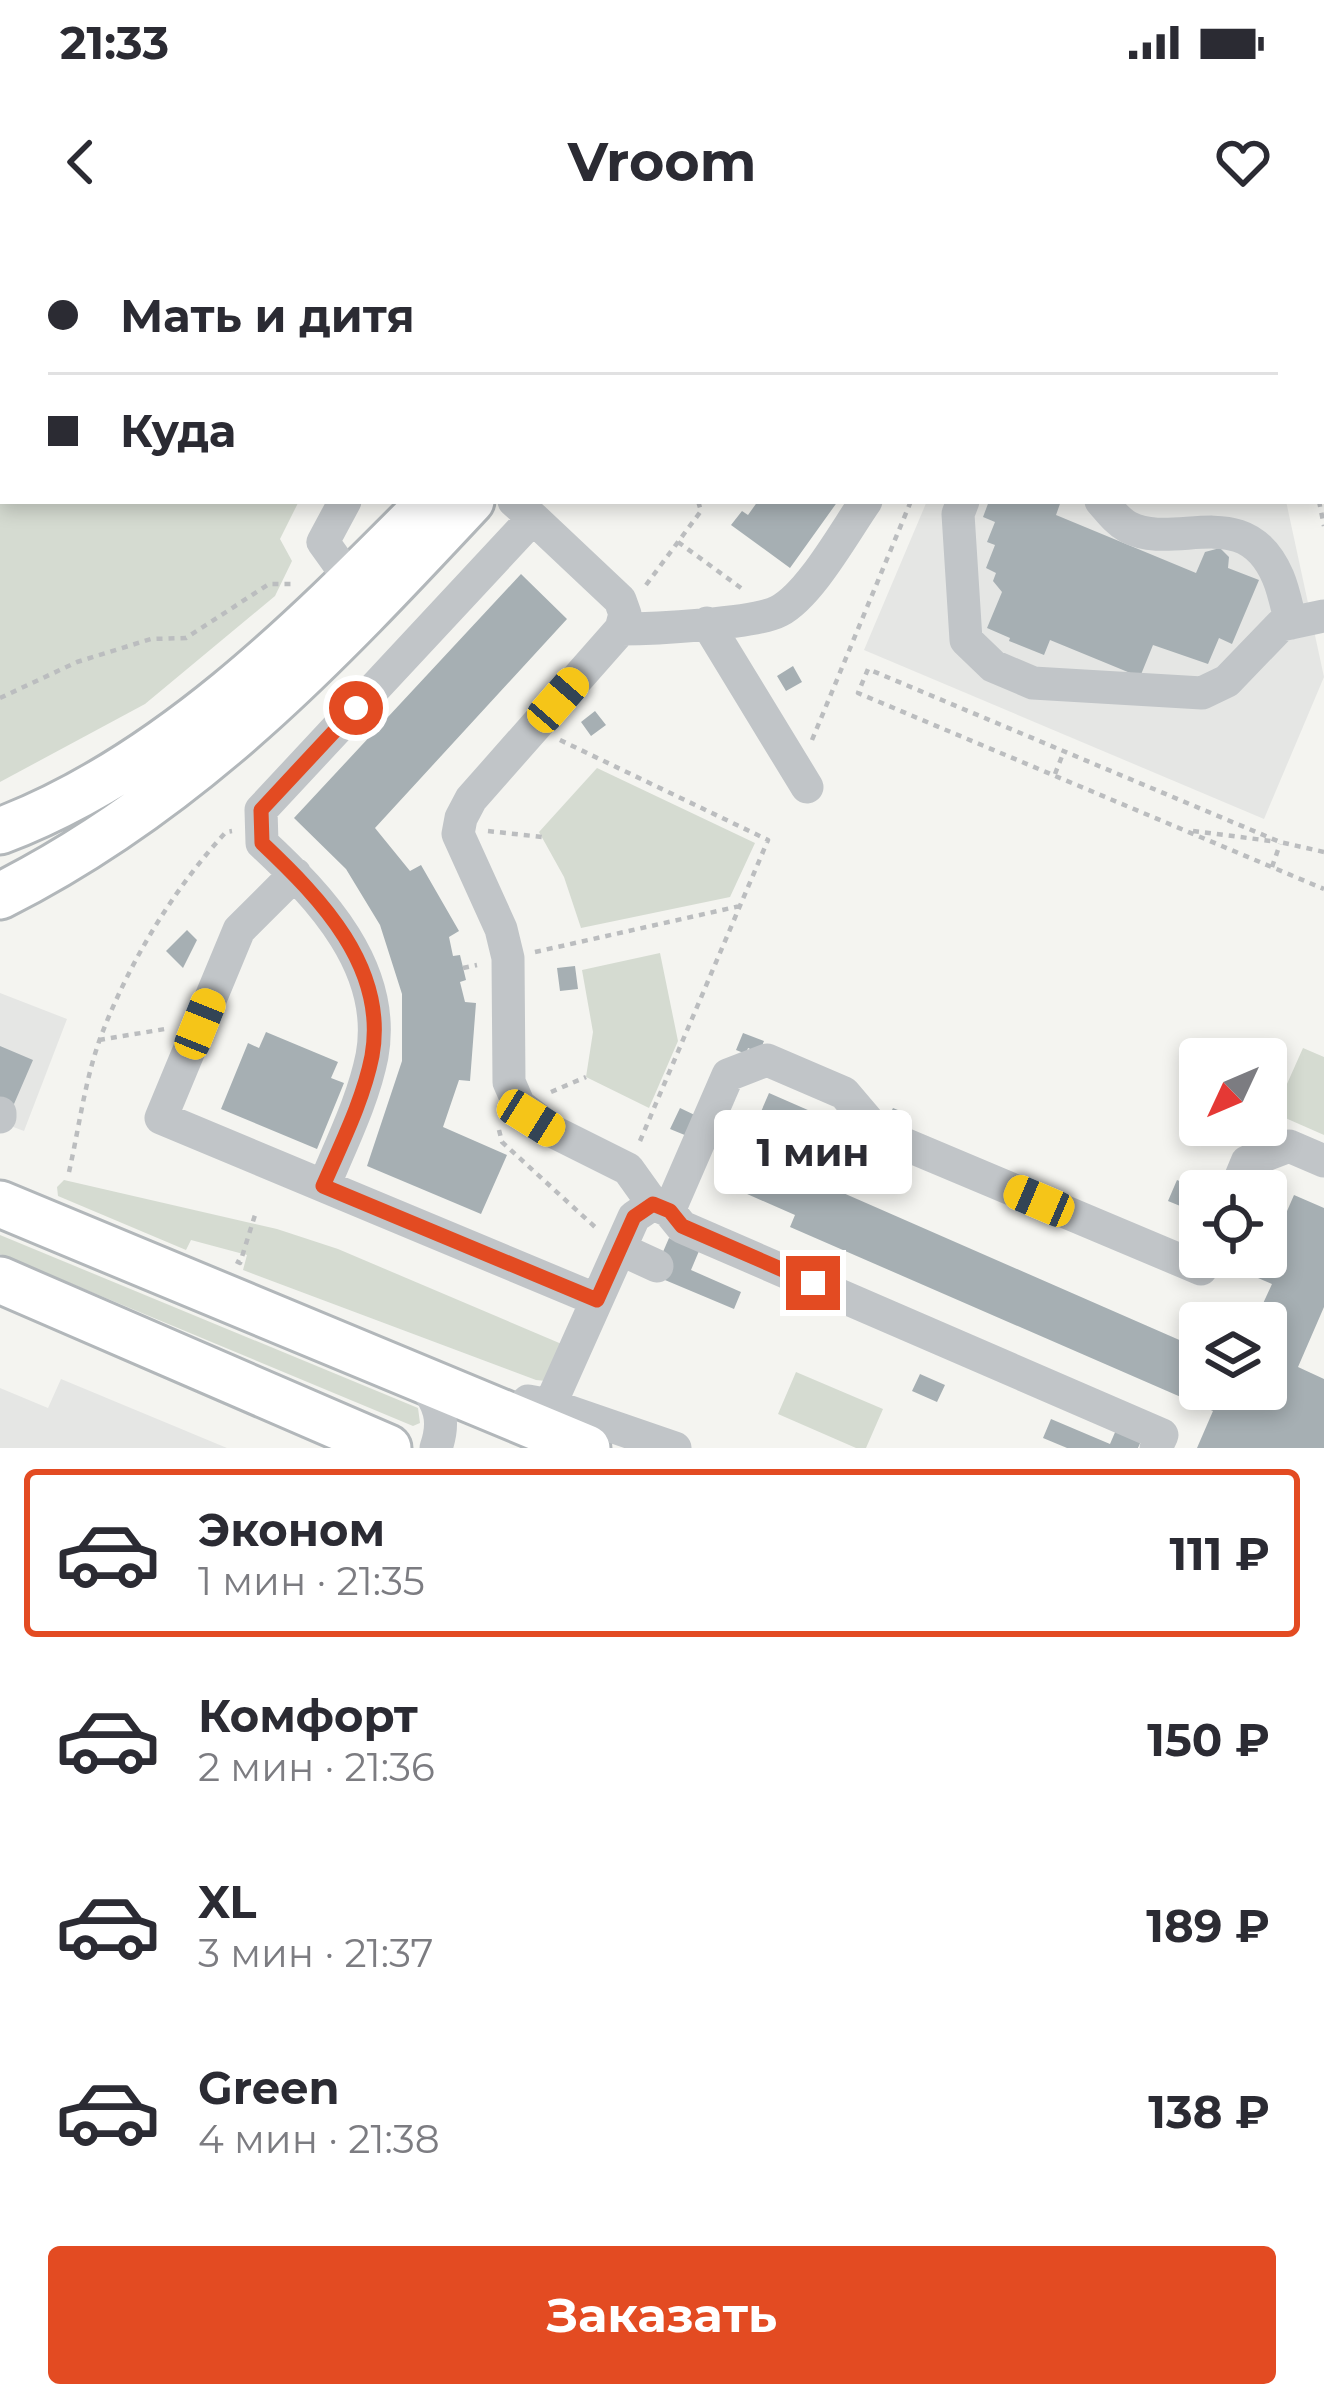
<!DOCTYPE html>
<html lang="ru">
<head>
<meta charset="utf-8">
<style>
	body { margin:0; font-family:Montserrat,sans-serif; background:#f7f7f7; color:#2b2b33; height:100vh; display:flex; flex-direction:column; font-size:45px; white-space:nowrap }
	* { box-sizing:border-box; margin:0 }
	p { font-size:39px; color:#7c7c81 }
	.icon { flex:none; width:66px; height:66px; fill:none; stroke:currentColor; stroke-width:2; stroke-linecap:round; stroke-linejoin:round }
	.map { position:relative; height:1208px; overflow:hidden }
	.sheet { display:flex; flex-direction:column; background:#fff; flex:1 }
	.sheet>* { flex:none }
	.guide { position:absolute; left:0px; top:0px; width:1326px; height:264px; box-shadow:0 6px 18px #0003; display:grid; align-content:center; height:264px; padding:0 48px; background:#fff }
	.needle { width:78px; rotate:226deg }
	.tools { position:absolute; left:1179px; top:798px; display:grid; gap:24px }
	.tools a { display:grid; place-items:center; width:108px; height:108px; border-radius:12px; background:#fff; box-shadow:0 6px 18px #0003; font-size:60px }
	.end { position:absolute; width:54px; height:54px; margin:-27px; border:15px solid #e34b22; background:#fff; box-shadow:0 0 0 6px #fff }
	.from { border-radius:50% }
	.bubble { position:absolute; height:84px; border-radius:12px; background:#fff; box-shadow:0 6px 18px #0003; font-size:39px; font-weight:700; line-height:84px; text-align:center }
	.car { position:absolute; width:36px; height:72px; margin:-36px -18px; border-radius:15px; box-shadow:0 0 9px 3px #0007; background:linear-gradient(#f5c518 24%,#345 0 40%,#f5c518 0 76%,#345 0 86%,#f5c518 0) }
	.guide b { display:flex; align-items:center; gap:42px; height:114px; font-size:45px }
	.guide b+b { border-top:3px solid #e1e1e2 }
	.guide i { width:30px; height:30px; background:#2b2b33 }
	ul { padding:21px 0 0; list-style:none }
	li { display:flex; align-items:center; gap:36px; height:168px; margin:0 24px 18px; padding:0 24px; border:6px solid transparent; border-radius:12px }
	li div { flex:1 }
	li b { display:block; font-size:45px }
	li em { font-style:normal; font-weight:700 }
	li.current { border-color:#e34b22 }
	li>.icon { width:108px; height:108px; stroke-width:1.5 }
	.action { display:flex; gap:24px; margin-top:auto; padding:24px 48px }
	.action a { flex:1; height:138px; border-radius:12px; background:#e34b22; color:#fff; font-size:48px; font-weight:700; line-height:138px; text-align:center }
	.status { display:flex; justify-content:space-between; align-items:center; height:84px; padding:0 60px; background:#fff; direction:ltr }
	.status svg { height:33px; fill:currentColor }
	header { display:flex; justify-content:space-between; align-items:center; height:156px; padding:0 48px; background:#fff; font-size:54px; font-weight:700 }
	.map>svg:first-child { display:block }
</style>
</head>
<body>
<div class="status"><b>21:33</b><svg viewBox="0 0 49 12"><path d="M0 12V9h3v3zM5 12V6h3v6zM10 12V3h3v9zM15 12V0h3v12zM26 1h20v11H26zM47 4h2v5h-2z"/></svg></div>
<header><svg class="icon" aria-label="back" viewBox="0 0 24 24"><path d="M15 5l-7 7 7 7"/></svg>Vroom<svg class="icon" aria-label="heart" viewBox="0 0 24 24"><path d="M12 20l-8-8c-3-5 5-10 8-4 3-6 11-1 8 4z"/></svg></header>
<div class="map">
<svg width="1324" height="1208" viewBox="0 0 1324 1208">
	<rect width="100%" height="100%" fill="#f4f4f0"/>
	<path fill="#e5e6e4" d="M927 261H1286L1324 437 1264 579 864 410Z
		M0 753 67 779 24 891 0 882Z
		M61 1139 227 1208H0V1148L48 1168Z"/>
	<path fill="#d5dbd1" d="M0 0H432L3 3V261H299L280 299 292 321 275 356 145 464 0 542Z
		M597 528 755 603 730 657 581 688 564 637 539 592Z
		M660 713 678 801 649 868 586 837 593 792 582 730Z
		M1303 808 1324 817V895L1274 873Z
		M64 940 277 989 338 1009 564 1105 546 1141 536 1140 243 1030 247 1015 191 1000 186 1010 58 956 57 947Z
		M0 995 418 1168 420 1183 413 1186 0 1014Z
		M796 1132 883 1169 866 1208H856L778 1174Z"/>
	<path fill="#a6afb3" d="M758 261H838L790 328 731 285 742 271 748 275Z
		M989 261H1061L1056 275 1196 333 1205 312 1220 308 1229 317 1228 328 1259 340 1232 404 1219 398 1208 424 1153 405 1140 437 1050 400 1044 415 1009 401 1010 398 987 388 1002 352 993 341 996 333 986 328 995 305 987 302 995 282 983 277Z
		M521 334 567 379 375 588 410 631 421 625 459 691 449 697 453 716 460 715 466 740 460 742 465 762 476 763 470 841 459 840 443 887 507 915 481 974 367 926 402 821V754L380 685 346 629 294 578Z
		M793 426 802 442 786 451 777 436Z
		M595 471 606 485 591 496 581 482Z
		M187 690 197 700 183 728 166 711Z
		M575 726 578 749 560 751 557 728Z
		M266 792 338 822 331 838 344 843 317 909 221 869 248 803 259 808Z
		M743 793 764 801 759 813 748 808 746 814 736 810Z
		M0 806 33 820 14 864 0 859Z
		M769 853 817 874 793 931 1200 1109V1149H1266V1083H1254L1272 1044 1258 1038 1294 955 1324 968V1067L1298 1127 1324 1139V1208H1197L1213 1171 790 987 795 975 729 946Z
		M680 868 701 878 692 898 670 889Z
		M893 868 910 875 902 896 890 891 895 880 888 878Z
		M1177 940 1198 949 1190 970 1168 961Z
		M669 998 699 1011 691 1030 741 1052 734 1069 653 1035Z
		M920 1134 945 1145 937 1162 912 1151Z
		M1051 1179 1110 1204 1116 1190 1141 1201 1138 1208H1067L1043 1198Z"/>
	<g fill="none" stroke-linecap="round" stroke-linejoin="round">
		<defs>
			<path id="major" d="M667 3 670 0
				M708 3 711 0
				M0 591C169 527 306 387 431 261
				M0 656C192 559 326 416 471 261
				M0 964 587 1208
				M0 1040 388 1208"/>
		</defs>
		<use href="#major" stroke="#b2b7ba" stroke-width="51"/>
		<path stroke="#bbbdbf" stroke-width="4.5" stroke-dasharray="6 6" stroke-linecap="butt" d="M848 3 850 0
			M1258 3 1262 0
			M1319 261 1324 286
			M678 302 741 348
			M646 345 701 271 698 261
			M0 458 77 422 151 399 186 398 269 344H294
			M560 500 768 600 640 901
			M812 500 911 261
			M1055 534 1064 511
			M488 591 542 597
			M1193 591 1271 601
			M1324 612 1280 602 868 429 858 453 1324 649
			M1272 627 1280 604
			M535 712 740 666
			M463 728 477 725
			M99 800 165 789
			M551 852 586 837
			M499 890 502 902 595 987
			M69 932C79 888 85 839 101 796 130 721 172 651 226 592L232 591
			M236 1021 240 1023 255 975"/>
		<path stroke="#c1c5c8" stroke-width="33" d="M615 0 618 3
			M1050 3 1052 0
			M1323 71 1324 70
			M1323 106 1324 111
			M345 261 323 302 351 341
			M963 261 958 274 966 400 993 426 1033 443 1202 453 1227 441 1281 385 1324 376
			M1101 261C1109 270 1117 281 1128 287 1176 312 1245 259 1278 337 1284 351 1287 368 1291 383
			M533 278 620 360 625 374 621 389 471 559 461 578 458 594 501 689 508 718 509 842 519 865 554 892 628 929 653 964
			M707 383 807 547
			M621 389C651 389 755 384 779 371 810 355 845 291 866 261
			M295 634 239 690 161 878 597 1060
			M0 873V877
			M324 946C341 904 363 861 372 816 388 728 320 657 262 603L261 570 533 278 514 261
			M1235 951 1247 922 1289 906 1324 921
			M669 971 682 987 1162 1195 1156 1208
			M620 1009 657 1026
			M422 1140C439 1164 446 1179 436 1208
			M528 1161 550 1165 675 1208
			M550 1165 634 977 653 964 669 971 728 835 767 820 844 853 878 893 1201 1029 1206 1017"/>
		<use href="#major" stroke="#fff" stroke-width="45"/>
	</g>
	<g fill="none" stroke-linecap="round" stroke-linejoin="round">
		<path stroke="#e34b22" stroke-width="15" d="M356 468 261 570 262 603C320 658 388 727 372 816 363 861 341 904 323 946L597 1060 634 977 653 964 670 971 682 986 813 1043"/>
	</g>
</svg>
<div class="tools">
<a><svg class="needle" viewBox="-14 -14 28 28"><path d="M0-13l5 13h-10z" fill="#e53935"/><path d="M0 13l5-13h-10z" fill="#7c7c81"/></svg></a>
<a><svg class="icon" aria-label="locate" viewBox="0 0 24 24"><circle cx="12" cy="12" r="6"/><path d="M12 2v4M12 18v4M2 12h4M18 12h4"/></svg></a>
<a><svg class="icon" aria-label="layers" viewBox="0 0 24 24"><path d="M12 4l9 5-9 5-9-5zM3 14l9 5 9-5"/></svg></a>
</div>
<i class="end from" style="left:356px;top:468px"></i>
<i class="end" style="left:813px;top:1043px"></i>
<div class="bubble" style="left:714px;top:870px;width:198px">1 мин</div>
<i class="car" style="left:558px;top:460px;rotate:41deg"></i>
<i class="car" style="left:200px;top:784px;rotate:22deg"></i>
<i class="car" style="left:531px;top:878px;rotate:122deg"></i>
<i class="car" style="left:1039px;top:961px;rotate:293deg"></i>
<div class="guide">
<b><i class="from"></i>Мать и дитя</b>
<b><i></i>Куда</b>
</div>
</div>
<section class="sheet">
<ul>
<li class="current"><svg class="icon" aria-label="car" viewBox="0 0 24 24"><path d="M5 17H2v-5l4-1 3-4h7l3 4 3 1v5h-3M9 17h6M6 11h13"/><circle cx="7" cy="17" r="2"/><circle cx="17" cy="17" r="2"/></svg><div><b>Эконом</b><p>1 мин · 21:35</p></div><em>111 ₽</em></li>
<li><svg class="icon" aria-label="car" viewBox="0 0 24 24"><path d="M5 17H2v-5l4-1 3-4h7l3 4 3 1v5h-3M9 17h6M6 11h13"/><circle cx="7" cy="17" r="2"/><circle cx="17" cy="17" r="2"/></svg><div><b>Комфорт</b><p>2 мин · 21:36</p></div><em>150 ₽</em></li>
<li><svg class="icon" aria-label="car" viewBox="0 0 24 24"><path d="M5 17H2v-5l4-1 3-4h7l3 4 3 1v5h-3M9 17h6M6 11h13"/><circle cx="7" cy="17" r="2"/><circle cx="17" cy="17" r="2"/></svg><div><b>XL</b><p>3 мин · 21:37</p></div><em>189 ₽</em></li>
<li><svg class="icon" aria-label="car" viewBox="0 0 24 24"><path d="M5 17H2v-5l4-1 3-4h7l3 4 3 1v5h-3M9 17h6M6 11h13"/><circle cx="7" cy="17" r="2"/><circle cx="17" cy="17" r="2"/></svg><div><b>Green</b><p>4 мин · 21:38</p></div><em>138 ₽</em></li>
</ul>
<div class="action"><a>Заказать</a></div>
</section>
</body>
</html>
